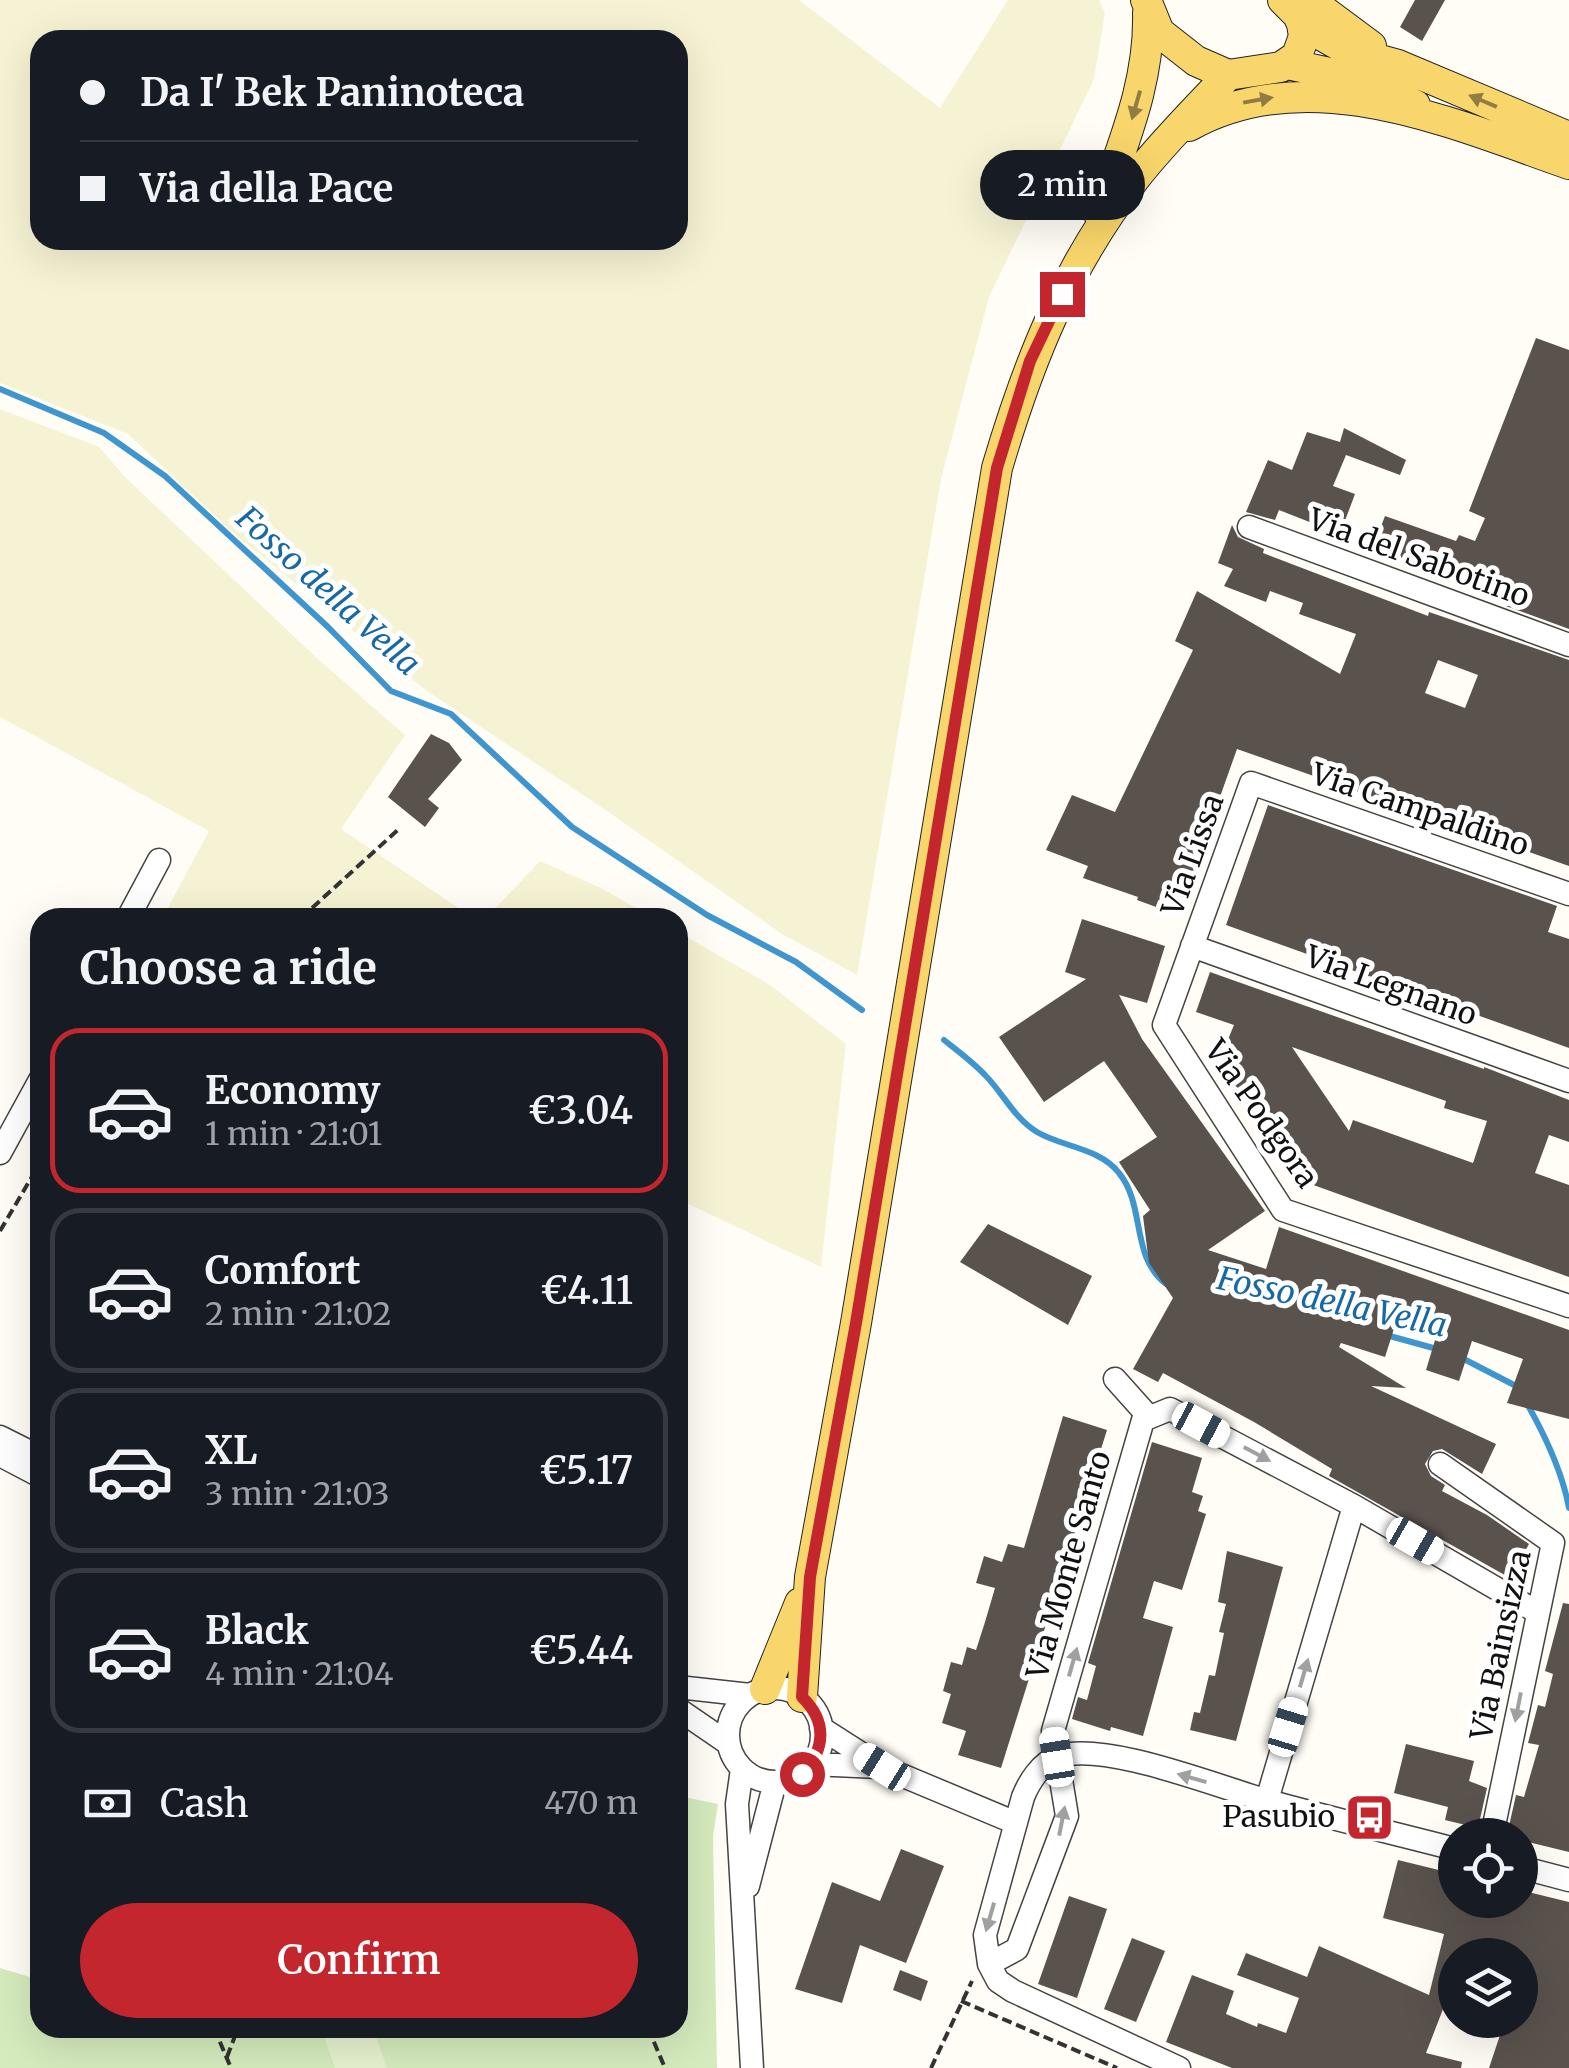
<!DOCTYPE html>
<html lang="en">
<head>
<meta charset="utf-8">
<style>
	body { margin:0; font-family:Merriweather,serif; background:#20242c; color:#f1f3f6; height:100vh; display:flex; flex-direction:column; font-size:38px; white-space:nowrap }
	* { box-sizing:border-box; margin:0 }
	p { font-size:32px; color:#9ea1a6 }
	.icon { flex:none; width:55px; height:55px; fill:none; stroke:currentColor; stroke-width:2; stroke-linecap:round; stroke-linejoin:round }
	.map { position:relative; flex:1; overflow:hidden }
	.side { position:absolute; left:30px; top:908px; width:658px; height:1130px; display:flex; flex-direction:column; background:#171b24; border-radius:30px; box-shadow:0 10px 40px #0002 }
	.side>* { flex:none }
	.banner { position:absolute; left:30px; top:30px; width:658px; height:220px; border-radius:30px; box-shadow:0 10px 40px #0002; display:grid; align-content:center; height:220px; padding:0 50px; background:#171b24 }
	.controls { position:absolute; left:1438px; top:1818px; display:grid; gap:20px }
	.controls a { display:grid; place-items:center; width:100px; height:100px; border-radius:50%; background:#171b24; box-shadow:0 10px 40px #0002; font-size:50px }
	.end { position:absolute; width:45px; height:45px; margin:-22px; border:12px solid #c4262e; background:#fff; box-shadow:0 0 0 5px #fff }
	.from { border-radius:50% }
	.bubble { position:absolute; height:70px; border-radius:35px; background:#171b24; box-shadow:0 10px 40px #0002; font-size:32px; font-weight:600; line-height:70px; text-align:center }
	.car { position:absolute; width:30px; height:60px; margin:-30px -15px; border-radius:12px; box-shadow:0 0 8px 2px #0007; background:linear-gradient(#fff 24%,#345 0 40%,#fff 0 76%,#345 0 86%,#fff 0) }
	.banner b { display:flex; align-items:center; gap:35px; height:95px; font-size:38px }
	.banner b+b { border-top:2px solid #363941 }
	.banner i { width:25px; height:25px; background:#f1f3f6 }
	ul { padding:0; list-style:none }
	li { display:flex; align-items:center; gap:30px; height:165px; margin:0 20px 15px; padding:0 30px; border:5px solid #363941; border-radius:30px }
	li div { flex:1 }
	li b { display:block; font-size:38px }
	li em { font-style:normal; font-weight:600 }
	li.active { border-color:#c4262e }
	li>.icon { width:90px; height:90px; stroke-width:1.5 }
	h2 { padding:0 50px; font-size:45px; line-height:120px }
	.pay { display:flex; align-items:center; gap:25px; height:110px; padding:0 50px; font-size:38px }
	.pay p { margin-inline-start:auto }
	.button { display:flex; gap:20px; margin-top:auto; padding:20px 50px }
	.button a { flex:1; height:115px; border-radius:60px; background:#c4262e; color:#fff; font-size:40px; font-weight:600; line-height:115px; text-align:center }
	.map>svg:first-child { display:block }
</style>
</head>
<body>
<div class="map">
<svg width="1569" height="2068" viewBox="0 0 1569 2068">
	<rect width="100%" height="100%" fill="#fffdf5"/>
	<path fill="#f6f3d4" fill-rule="evenodd" d="M0 0H799L940 108 1008 0H1099L1105 13 1094 79 989 297 941 479 857 975 782 934 607 811 424 689 231 531 128 434 0 383ZM678 40V240H40V40Z
		M0 409 99 447 126 478 318 659 405 735 341 829 472 917H163L209 831 0 717Z
		M540 861 601 888 652 917H487Z
		M678 932 770 985 846 1044 821 1267 678 1199Z"/>
	<path fill="#d5ebbd" d="M679 1796 718 1804 713 1836 717 2068H0V1968L40 1980V2028H678Z"/>
	<path fill="#e6f2cf" d="M341 2028H373L387 2068H335L323 2034Z"/>
	<g fill="none" stroke-linecap="round" stroke-linejoin="round">
		<path stroke="#3f96cf" stroke-width="6" d="M0 389 104 433 165 476 328 627 391 691 451 714 572 827 707 915 796 962 862 1010
			M944 1040C958 1051 973 1062 985 1075 1003 1093 1014 1118 1037 1132 1062 1147 1100 1148 1119 1173 1146 1206 1130 1256 1166 1284
			M1386 1335 1437 1349
			M1458 1356 1518 1387
			M1526 1402C1545 1435 1562 1471 1569 1508"/>
	</g>
	<path fill="#5a524d" fill-rule="evenodd" d="M1415 0H1445L1422 41 1400 27Z
		M1536 338 1569 350V629L1506 606 1508 600 1373 547 1385 516 1456 541 1459 535 1475 541 1485 518 1469 511Z
		M1344 428 1406 460 1400 475 1346 455 1333 486 1355 494 1340 534 1279 510 1275 520 1246 512 1268 460 1292 470 1307 432 1340 442Z
		M1232 525 1238 537 1264 549 1263 553 1428 616 1429 612 1569 660V866L1237 749 1178 915 1137 900 1138 897 1083 878 1088 866 1046 850 1072 795 1115 812 1193 650 1175 641 1197 591 1340 674 1356 634 1299 614 1303 603 1270 591 1266 602 1224 586 1233 569 1218 563ZM1438 660 1478 675 1465 708 1425 693Z
		M431 734 449 743 462 760 428 799 439 808 425 827 388 797Z
		M1268 805 1557 906 1548 932 1569 939V1048L1226 925Z
		M1082 919 1165 946 1147 1003 1119 995 1142 1039 1265 1211 1208 1250 1266 1269 1279 1227 1569 1330V1419L1507 1403 1523 1359 1472 1341 1459 1381 1426 1370 1439 1327 1399 1313 1385 1357 1341 1343 1339 1347 1406 1388 1371 1386 1496 1444 1482 1474 1442 1449 1433 1451 1425 1464 1431 1476 1445 1485 1442 1491 1487 1515 1529 1544 1510 1578 1329 1476 1332 1469 1254 1422 1163 1373 1158 1382 1133 1369 1173 1298 1149 1263 1143 1216 1150 1210 1119 1162 1157 1137 1104 1061 1044 1102 999 1037 1086 979 1065 972Z
		M1210 972 1484 1069V1067L1569 1100V1142L1549 1135 1535 1173 1569 1185V1277L1305 1182 1307 1177 1294 1172 1219 1061 1234 1025 1196 1012ZM1292 1047 1446 1101 1444 1108 1487 1121 1473 1163 1353 1120 1349 1131Z
		M988 1224 1092 1276 1068 1325 960 1262Z
		M1063 1416 1107 1430 1001 1768 958 1755 966 1731 942 1723 951 1694 943 1691 951 1662 962 1665 967 1647 976 1650 985 1622 995 1588 976 1583 984 1556 1002 1562 1008 1544 1024 1548Z
		M1152 1442 1202 1458 1192 1492 1203 1496 1198 1511 1206 1514 1182 1590 1154 1581 1143 1618 1173 1627 1143 1736 1111 1727 1110 1731 1072 1719 1078 1697 1087 1700 1096 1666 1088 1663Z
		M1227 1551 1283 1567 1236 1741 1190 1730 1194 1712 1200 1713 1209 1675 1215 1676 1224 1633 1219 1632 1226 1604 1218 1602Z
		M1563 1603 1569 1604V1852L1520 1840V1835H1507L1516 1795 1524 1797 1539 1745 1528 1743 1538 1705 1545 1707 1553 1674 1545 1671Z
		M1406 1744 1474 1761 1469 1781 1487 1788 1478 1828 1445 1820 1448 1807 1394 1793Z
		M901 1849 944 1866 906 1963 860 1945 842 2003 795 1989 832 1882 880 1901Z
		M1398 1860 1455 1874V1900H1520V1890L1569 1902V2068H1489L1505 2020H1520V1955H1455V2006L1445 2004 1426 2053 1462 2062 1461 2068H1232L1166 2042 1192 1975 1234 1991 1226 2014 1257 2027 1258 2023 1286 2033 1299 1998 1237 1975 1246 1953 1307 1977 1319 1946 1429 1995 1444 1934 1383 1918Z
		M1069 1896 1107 1909 1077 1998 1038 1984Z
		M1132 1938 1165 1951 1136 2022 1104 2009Z
		M900 1970 928 1981 921 2001 893 1990Z"/>
	<g fill="none" stroke-linecap="round" stroke-linejoin="round">
		<defs>
			<path id="minor" d="M1249 527 1569 645
				M1569 894 1251 783 1164 1025 1283 1210 1569 1306
				M128 918 159 860
				M1192 946 1569 1081
				M0 1153 40 1080
				M1115 1379 1149 1417
				M0 1437 40 1457
				M0 1455 40 1476
				M1440 1464 1553 1543 1492 1835
				M678 1687 750 1695
				M728 1735a47 47 0 1 1 94 0a47 47 0 1 1-94 0Z
				M678 1709 729 1744
				M821 1728 882 1767 1016 1823
				M812 1764 879 1767
				M742 1769 737 1804 752 2068
				M1267 1800 1354 1506
				M1520 1867 1569 1880
				M748 1886 775 1782
				M989 1964 1017 1949 1067 1816 1053 1731 1143 1420 1170 1409 1354 1506 1537 1612
				M1179 2068 1013 1991 998 1981 989 1964 985 1935 1023 1797C1029 1782 1041 1763 1057 1757 1102 1740 1219 1787 1268 1801 1330 1818 1393 1833 1455 1849"/>
			<path id="major" d="M1146 0 1159 32 1196 61 1228 75 1281 67 1297 56 1304 36 1302 24 1298 15 1283 0
				M1309 0 1371 46
				M1302 24 1351 52 1398 65 1569 137
				M1288 64 1370 82 1415 105
				M1189 126C1308 59 1451 123 1569 164
				M1099 214C1121 147 1150 85 1148 13
				M765 1689 800 1603
				M802 1697 810 1577 856 1323 997 468C1029 360 1066 267 1135 178 1164 141 1197 109 1228 75"/>
		</defs>
		<use href="#minor" stroke="#444" stroke-width="25"/>
		<use href="#major" stroke="#222" stroke-width="32"/>
		<path stroke="#333" stroke-width="4" stroke-dasharray="10 5" stroke-linecap="butt" d="M301 918 400 828
			M0 1231 40 1163
			M961 2001 1117 2068
			M214 2028 231 2068
			M648 2028 665 2068
			M227 2057 238 2028
			M931 2068 972 1981"/>
		<use href="#minor" stroke="#fff" stroke-width="22"/>
		<use href="#major" stroke="#f9d66b" stroke-width="30"/>
	</g>
	<defs><path id="oneway-solid" d="M-6-.8H1V-3.2L6.5 0L1 3.2V.8H-6Z" transform="scale(2.5)"/></defs>
	<g fill="#917d42">
		<use href="#oneway-solid" transform="translate(1258 100) rotate(-10)"/>
		<use href="#oneway-solid" transform="translate(1483 101) rotate(-157)"/>
		<use href="#oneway-solid" transform="translate(1136 105) rotate(106)"/>
	</g>
	<g fill="#a0a0a0">
		<use href="#oneway-solid" transform="translate(1257 1454) rotate(28)"/>
		<use href="#oneway-solid" transform="translate(1073 1662) rotate(-74)"/>
		<use href="#oneway-solid" transform="translate(1304 1673) rotate(-74)"/>
		<use href="#oneway-solid" transform="translate(1518 1707) rotate(101)"/>
		<use href="#oneway-solid" transform="translate(1192 1778) rotate(-164)"/>
		<use href="#oneway-solid" transform="translate(1062 1821) rotate(-79)"/>
		<use href="#oneway-solid" transform="translate(990 1917) rotate(106)"/>
	</g>
	<g fill="none" stroke-linecap="round" stroke-linejoin="round">
		<path stroke="#c4262e" stroke-width="12" d="M802 1774C826 1749 827 1721 802 1697L810 1577 856 1323 997 468 1030 361 1062 294"/>
	</g>
	<defs>
		<symbol id="bus-square" viewBox="-11 -11 22 22"><rect x="-9" y="-9" width="18" height="18" rx="4" fill="#c4262e" stroke="#fff"/><path d="M-5-6H5V4H4V6H2V4H-2V6H-4V4H-5ZM-3.5-4V0h7V-4ZM-3.5 1.2v1.5H-2V1.2ZM2 1.2v1.5H3.5V1.2Z" fill="#fff"/></symbol>
	</defs>
	<g fill-rule="evenodd">
		<use href="#bus-square" x="1342" y="1790" width="55" height="55"/>
	</g>
	<g text-anchor="middle" stroke-width="10" stroke-linejoin="round" paint-order="stroke">
		<g font-size="30" fill="#111" stroke="#fff">
			<text transform="translate(1419 558) rotate(20)" y="10">Via del Sabotino</text>
			<text transform="translate(1420 810) rotate(19)" y="10">Via Campaldino</text>
			<text transform="translate(1193 855) rotate(-70)" y="10">Via Lissa</text>
			<text transform="translate(1391 986) rotate(20)" y="10">Via Legnano</text>
			<text transform="translate(1261 1114) rotate(55)" y="10">Via Podgora</text>
			<text transform="translate(1069 1565) rotate(-74)" y="10">Via Monte Santo</text>
			<text transform="translate(1501 1645) rotate(-78)" y="10">Via Bainsizza</text>
		</g>
		<g font-size="30" fill="#111" stroke="#fff" text-anchor="end">
			<text x="1335" y="1827">Pasubio</text>
		</g>
		<g font-size="32" font-style="italic" fill="#1768a6" stroke="#fff">
			<text transform="translate(328 591) rotate(42)" y="11">Fosso della Vella</text>
			<text transform="translate(1332 1302) rotate(12)" y="11">Fosso della Vella</text>
		</g>
	</g>
</svg>
<div class="controls">
<a><svg class="icon" aria-label="locate" viewBox="0 0 24 24"><circle cx="12" cy="12" r="6"/><path d="M12 2v4M12 18v4M2 12h4M18 12h4"/></svg></a>
<a><svg class="icon" aria-label="layers" viewBox="0 0 24 24"><path d="M12 4l9 5-9 5-9-5zM3 14l9 5 9-5"/></svg></a>
</div>
<i class="end from" style="left:802px;top:1774px"></i>
<i class="end" style="left:1062px;top:294px"></i>
<div class="bubble" style="left:980px;top:150px;width:165px">2 min</div>
<i class="car" style="left:1201px;top:1425px;rotate:118deg"></i>
<i class="car" style="left:1415px;top:1541px;rotate:120deg"></i>
<i class="car" style="left:1288px;top:1727px;rotate:17deg"></i>
<i class="car" style="left:1057px;top:1757px;rotate:351deg"></i>
<i class="car" style="left:882px;top:1767px;rotate:302deg"></i>
<div class="banner">
<b><i class="from"></i>Da I' Bek Paninoteca</b>
<b><i></i>Via della Pace</b>
</div>
<section class="side">
<h2>Choose a ride</h2>
<ul>
<li class="active"><svg class="icon" aria-label="car" viewBox="0 0 24 24"><path d="M5 17H2v-5l4-1 3-4h7l3 4 3 1v5h-3M9 17h6M6 11h13"/><circle cx="7" cy="17" r="2"/><circle cx="17" cy="17" r="2"/></svg><div><b>Economy</b><p>1 min · 21:01</p></div><em>€3.04</em></li>
<li><svg class="icon" aria-label="car" viewBox="0 0 24 24"><path d="M5 17H2v-5l4-1 3-4h7l3 4 3 1v5h-3M9 17h6M6 11h13"/><circle cx="7" cy="17" r="2"/><circle cx="17" cy="17" r="2"/></svg><div><b>Comfort</b><p>2 min · 21:02</p></div><em>€4.11</em></li>
<li><svg class="icon" aria-label="car" viewBox="0 0 24 24"><path d="M5 17H2v-5l4-1 3-4h7l3 4 3 1v5h-3M9 17h6M6 11h13"/><circle cx="7" cy="17" r="2"/><circle cx="17" cy="17" r="2"/></svg><div><b>XL</b><p>3 min · 21:03</p></div><em>€5.17</em></li>
<li><svg class="icon" aria-label="car" viewBox="0 0 24 24"><path d="M5 17H2v-5l4-1 3-4h7l3 4 3 1v5h-3M9 17h6M6 11h13"/><circle cx="7" cy="17" r="2"/><circle cx="17" cy="17" r="2"/></svg><div><b>Black</b><p>4 min · 21:04</p></div><em>€5.44</em></li>
</ul>
<div class="pay"><svg class="icon" aria-label="cash" viewBox="0 0 24 24"><path d="M3 7h18v10H3z"/><circle cx="12" cy="12" r="2"/></svg>Cash<p>470 m</p></div>
<div class="button"><a>Confirm</a></div>
</section>
</div>
</body>
</html>
